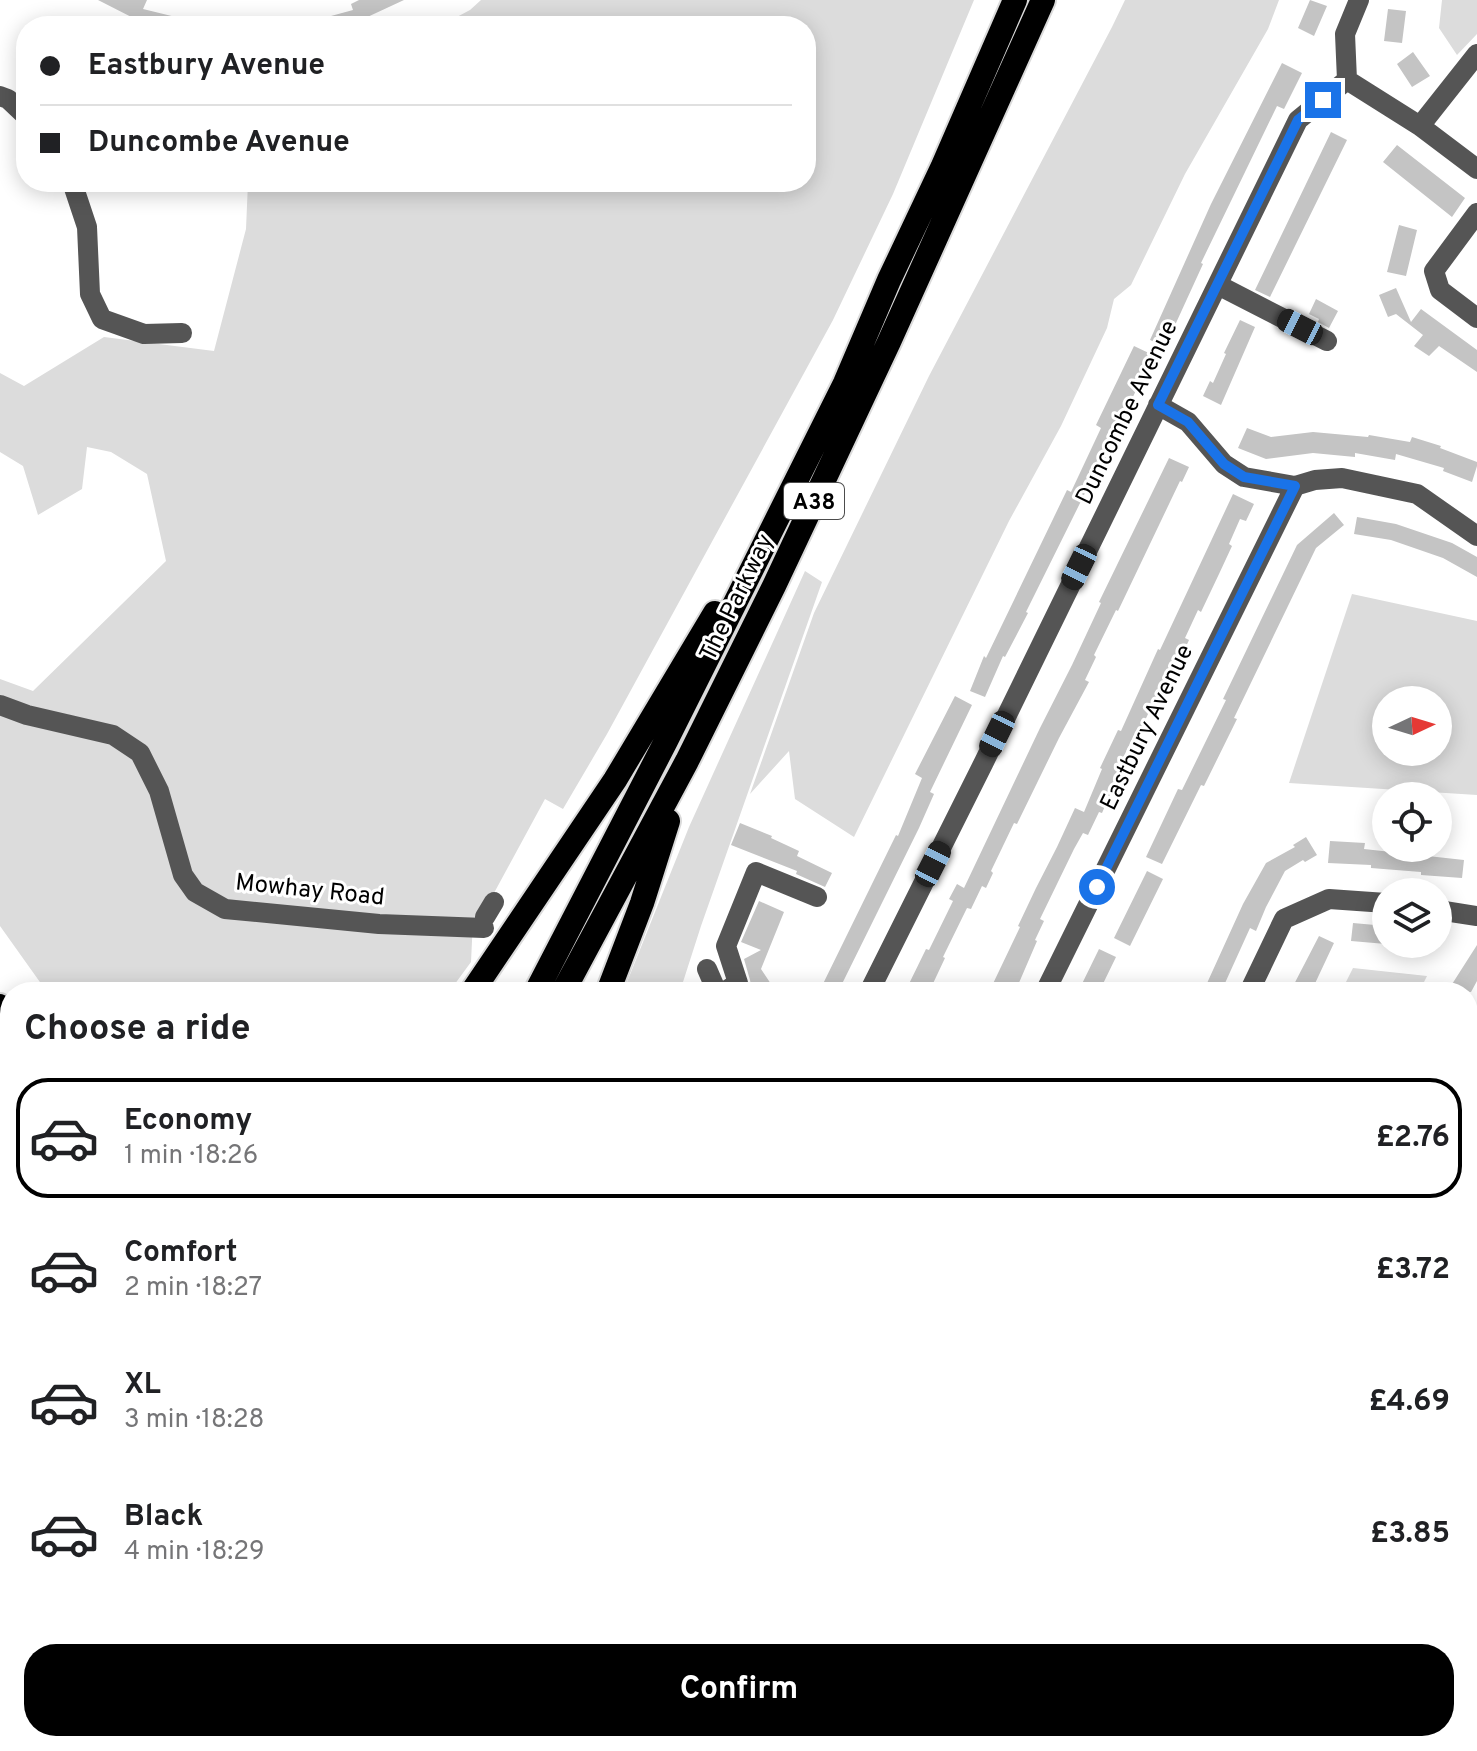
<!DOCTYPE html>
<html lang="en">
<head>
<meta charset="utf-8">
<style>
	body { margin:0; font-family:Overpass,sans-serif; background:#f6f6f6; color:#202124; height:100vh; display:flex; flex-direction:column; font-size:30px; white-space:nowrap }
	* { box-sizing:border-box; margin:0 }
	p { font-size:26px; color:#757577 }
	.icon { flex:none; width:44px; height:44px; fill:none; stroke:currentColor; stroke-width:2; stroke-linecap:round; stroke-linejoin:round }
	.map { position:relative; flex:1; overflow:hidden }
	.side { position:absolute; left:0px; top:982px; width:1478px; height:770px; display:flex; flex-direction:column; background:#fff; border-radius:32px 32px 0 0; box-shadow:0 4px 20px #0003 }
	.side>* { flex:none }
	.guide { position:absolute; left:16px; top:16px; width:800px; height:176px; border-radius:32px; box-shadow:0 4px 20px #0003; display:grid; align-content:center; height:176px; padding:0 24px; background:#fff }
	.needle { width:52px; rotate:86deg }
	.tools { position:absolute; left:1372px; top:686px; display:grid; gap:16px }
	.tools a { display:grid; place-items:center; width:80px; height:80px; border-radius:50%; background:#fff; box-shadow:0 4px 20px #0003; font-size:40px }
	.end { position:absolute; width:36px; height:36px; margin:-18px; border:10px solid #1a73e8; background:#fff; box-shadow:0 0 0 4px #fff }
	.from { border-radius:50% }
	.car { position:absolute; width:24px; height:48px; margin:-24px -12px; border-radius:10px; box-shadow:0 0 6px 2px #0007; background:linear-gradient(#222 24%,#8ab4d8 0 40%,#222 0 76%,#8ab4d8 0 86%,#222 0) }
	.guide b { display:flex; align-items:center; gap:28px; height:76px; font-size:30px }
	.guide b+b { border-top:2px solid #e0e0e0 }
	.guide i { width:20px; height:20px; background:#202124 }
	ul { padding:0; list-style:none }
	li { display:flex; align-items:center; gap:24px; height:120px; margin:0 16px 12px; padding:0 8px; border:4px solid transparent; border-radius:32px }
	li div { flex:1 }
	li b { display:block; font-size:30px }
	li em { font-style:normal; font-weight:700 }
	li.active { border-color:#000 }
	li>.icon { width:72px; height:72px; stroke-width:1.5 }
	h2 { padding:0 24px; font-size:36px; line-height:96px }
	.action { display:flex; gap:16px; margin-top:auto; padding:16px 24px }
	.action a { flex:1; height:92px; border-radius:32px; background:#000; color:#fff; font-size:32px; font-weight:700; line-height:92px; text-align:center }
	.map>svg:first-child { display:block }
</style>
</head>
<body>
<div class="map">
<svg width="1477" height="1751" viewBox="0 0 1477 1751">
	<rect width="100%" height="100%" fill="#fff"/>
	<path fill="#dcdcdc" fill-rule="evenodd" d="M481 0H974L893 194 833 320 607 734 563 809 545 799 481 917 473 920 471 962 449 992H47L0 926V679L33 691 166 561 147 474 111 452 87 447 82 489 38 515 23 466 0 452V373L24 386 104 337 214 351 246 229 248 182H806V26H440L470 10Z
		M1125 0H1279L1268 29 1185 174 1131 285 1114 299 1107 328 1061 426 1009 521 854 837 795 799 789 751 750 794 814 613 929 376 1112 27Z
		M1442 0H1477V34L1457 55 1439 28Z
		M805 571 822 582 701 926 683 982 684 992H623L689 827Z
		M1352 594 1477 621V795L1289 783ZM1386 700H1438V752H1386Z
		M1353 968 1427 976 1419 992H1341Z
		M0 1095 10 1106V1742H31L26 1751H0Z
		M1468 1257 1477 1258V1413L1468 1412Z
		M193 1742H440L437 1751H186Z"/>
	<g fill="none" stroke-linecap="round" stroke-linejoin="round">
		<path stroke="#a3a3a3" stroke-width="5" d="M0 1114 10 1122
			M358 1751 361 1742"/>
	</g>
	<path fill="#c4c4c4" d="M98 0H147L143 9 192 21 191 26H149Z
		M359 0H404L348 26H309V22L353 10 351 4Z
		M1310 0 1327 6 1314 36 1298 28Z
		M1388 9 1406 11 1402 43 1384 41Z
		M1413 52 1430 76 1412 87 1397 64Z
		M1282 63 1302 73 1284 109 1277 106 1201 263 1203 264 1165 347 1150 340 1211 204Z
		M1331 132 1347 140 1270 297 1255 290Z
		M1397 145 1465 198 1452 217 1383 162Z
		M1399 225 1417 230 1406 276 1387 272Z
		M1396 288 1411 322 1421 309 1477 350V372L1439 346 1429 356 1414 346 1423 335 1396 314 1388 317 1379 295Z
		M1316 299 1338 311 1329 328 1318 322 1319 319 1309 314Z
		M1240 320 1255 327 1221 405 1203 396 1210 381 1213 383 1226 354 1224 353Z
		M1134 346 1153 355 1107 451 1111 453 1096 486 1090 483 1026 612 1028 613 1005 657 1003 656 985 697 970 691 984 656 986 658 1067 490 1071 492 1101 428 1096 425Z
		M1247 428 1271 437 1313 432 1368 437 1369 435 1410 442 1412 437 1441 446 1440 448 1477 462V466L1472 482 1443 471 1444 468 1396 454 1395 460 1355 453V457L1313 453 1266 459 1238 448Z
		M1169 458 1189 467 1182 482 1180 481 1118 611 1116 610 1094 655 1096 657 1085 680 1089 682 1059 738 1017 824 1014 823 991 871 993 873 986 888 982 886 971 909 967 908 943 957 945 958 929 992H905L926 949 929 950 953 901 949 899 957 884 964 888 1040 728 1072 665 1101 603 1099 602Z
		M1233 494 1254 504 1246 521 1240 519 1229 544 1232 546 1219 574 1201 612 1198 610 1185 638 1189 640 1182 655 1171 676 1167 674 1139 733 1136 731 1122 760 1126 762 1119 777 1118 776 1102 813 1099 812 1088 835 1083 833 1074 849 1040 919 1044 921 1035 940 1037 941 1015 992H989L1020 927 1018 926 1036 888 1057 847 1075 808 1084 812 1102 769 1100 768 1118 730 1121 731 1158 649 1160 650Z
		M1334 513 1344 525 1316 548 1234 718 1237 719 1204 786 1201 785 1162 864 1146 857 1178 789 1182 790 1226 700 1223 699 1297 545Z
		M1357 517 1396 524 1452 543 1477 557V577L1443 558 1391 540 1354 534Z
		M955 696 972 705 930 792 934 794 919 828 838 992H819L896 835 898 836 922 778 915 774Z
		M740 823 772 836 771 838 799 851 797 856 832 873 825 887 796 874 797 871 731 845Z
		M1306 837 1317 855 1305 862 1303 860 1285 871 1266 907 1256 931 1250 928 1221 992H1203L1243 904 1266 863 1295 847 1293 845Z
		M1330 841 1365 843 1364 849 1464 860 1462 878 1421 875V872L1371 868V865L1328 863Z
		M1147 871 1163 879 1130 946 1114 938Z
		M759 901 784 912 761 969 771 984 757 992H748L751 985 750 980 744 959 761 950 741 942Z
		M1353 923 1386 926V944L1351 941Z
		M1319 936 1334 943 1311 992H1290Z
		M1477 945V981L1471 992H1447Z
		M1099 949 1116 957 1099 992H1078Z"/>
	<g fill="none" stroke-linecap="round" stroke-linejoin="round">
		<defs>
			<path id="major" d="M0 1004 10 1020"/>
			<path id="highway" d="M472 992 615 780 715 613
				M536 992 666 741 845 383 889 280 942 168 1015 0
				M563 992 687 761 774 586 889 342 1043 0
				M608 992 642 903 668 821
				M58 1751 62 1742
				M83 1751 89 1742
				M115 1751 121 1742
				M158 1751 165 1742"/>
		</defs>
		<use href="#major" stroke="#dbdbdb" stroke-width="24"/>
		<use href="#highway" stroke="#dbdbdb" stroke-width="28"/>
		<path stroke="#555" stroke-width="20" d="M1347 80 1420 126 1477 169
			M1347 80 1345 34 1359 0
			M0 96 8 99 26 116
			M1420 126 1477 54
			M72 182 87 227 90 294 102 319 144 334 182 333
			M1477 213 1434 271 1440 290 1477 318
			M1218 285 1327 341
			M1158 405 1188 422 1224 464 1244 477 1295 486 1315 480 1342 478 1417 494 1477 536
			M0 705 27 715 113 735 140 753 159 791 183 875 195 892 225 909 379 924 484 928
			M1438 910 1477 916
			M485 917 494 902
			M707 969 717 992
			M724 992 738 983 726 946 756 872 817 897
			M869 992 984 762 1298 120 1347 80
			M1045 992 1295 486
			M1249 992 1284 919 1329 899 1386 903
			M1468 1054 1477 1035
			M1468 1250 1477 1252
			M1468 1418H1477
			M1468 1711H1477
			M820 1742 826 1751
			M1004 1742 1011 1751
			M540 1751 543 1742
			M750 1751 755 1742"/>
		<use href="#major" stroke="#000" stroke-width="20"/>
		<use href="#highway" stroke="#000" stroke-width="24"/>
	</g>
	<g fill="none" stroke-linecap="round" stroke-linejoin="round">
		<path stroke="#1a73e8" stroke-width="10" d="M1097 887 1295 486 1244 477 1224 464 1188 422 1158 405 1298 120 1323 100"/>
	</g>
	<g text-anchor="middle" stroke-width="6" stroke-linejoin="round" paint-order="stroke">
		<rect fill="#fff" stroke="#4c4c4c" stroke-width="2" x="784" y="483" width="60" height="36" rx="6"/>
		<g font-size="22" font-weight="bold" fill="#000">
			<text x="814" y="509">A38</text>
		</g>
		<g font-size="24" fill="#000" stroke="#fff">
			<text transform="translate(1126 412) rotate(-64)" y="8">Duncombe Avenue</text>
			<text transform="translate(736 597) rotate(-64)" y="8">The Parkway</text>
			<text transform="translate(1146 727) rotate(-64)" y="8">Eastbury Avenue</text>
			<text transform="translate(310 889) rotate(6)" y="8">Mowhay Road</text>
		</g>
	</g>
</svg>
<div class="tools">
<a><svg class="needle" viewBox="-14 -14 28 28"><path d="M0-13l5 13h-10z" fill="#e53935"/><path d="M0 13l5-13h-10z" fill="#757577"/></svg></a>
<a><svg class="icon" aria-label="locate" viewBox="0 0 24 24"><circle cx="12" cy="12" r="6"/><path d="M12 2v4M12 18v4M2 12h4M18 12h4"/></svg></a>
<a><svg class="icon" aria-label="layers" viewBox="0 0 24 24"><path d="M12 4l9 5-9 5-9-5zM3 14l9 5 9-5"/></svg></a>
</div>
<i class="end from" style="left:1097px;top:887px"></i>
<i class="end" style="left:1323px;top:100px"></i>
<i class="car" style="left:1300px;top:327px;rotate:297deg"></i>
<i class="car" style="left:1079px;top:567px;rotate:206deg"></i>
<i class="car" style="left:997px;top:734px;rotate:206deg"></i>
<i class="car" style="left:933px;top:864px;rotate:27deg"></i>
<div class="guide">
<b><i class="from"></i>Eastbury Avenue</b>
<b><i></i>Duncombe Avenue</b>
</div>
<section class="side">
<h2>Choose a ride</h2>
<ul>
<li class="active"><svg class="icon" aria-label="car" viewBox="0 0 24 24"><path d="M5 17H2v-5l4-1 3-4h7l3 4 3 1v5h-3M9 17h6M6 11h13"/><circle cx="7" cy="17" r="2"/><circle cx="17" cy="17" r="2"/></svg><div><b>Economy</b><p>1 min · 18:26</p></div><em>£2.76</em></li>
<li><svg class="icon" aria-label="car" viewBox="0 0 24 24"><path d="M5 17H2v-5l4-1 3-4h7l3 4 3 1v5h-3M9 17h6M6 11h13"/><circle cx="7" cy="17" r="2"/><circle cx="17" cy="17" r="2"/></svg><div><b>Comfort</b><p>2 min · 18:27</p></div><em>£3.72</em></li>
<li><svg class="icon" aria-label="car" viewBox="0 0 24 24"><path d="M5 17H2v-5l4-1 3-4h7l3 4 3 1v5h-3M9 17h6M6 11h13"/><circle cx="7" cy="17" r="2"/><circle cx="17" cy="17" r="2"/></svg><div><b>XL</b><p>3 min · 18:28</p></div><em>£4.69</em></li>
<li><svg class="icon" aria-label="car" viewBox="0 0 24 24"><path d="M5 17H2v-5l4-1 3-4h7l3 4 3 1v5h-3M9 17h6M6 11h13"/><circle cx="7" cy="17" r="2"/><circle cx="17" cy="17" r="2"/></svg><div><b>Black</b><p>4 min · 18:29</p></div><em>£3.85</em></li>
</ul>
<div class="action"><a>Confirm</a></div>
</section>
</div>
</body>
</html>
